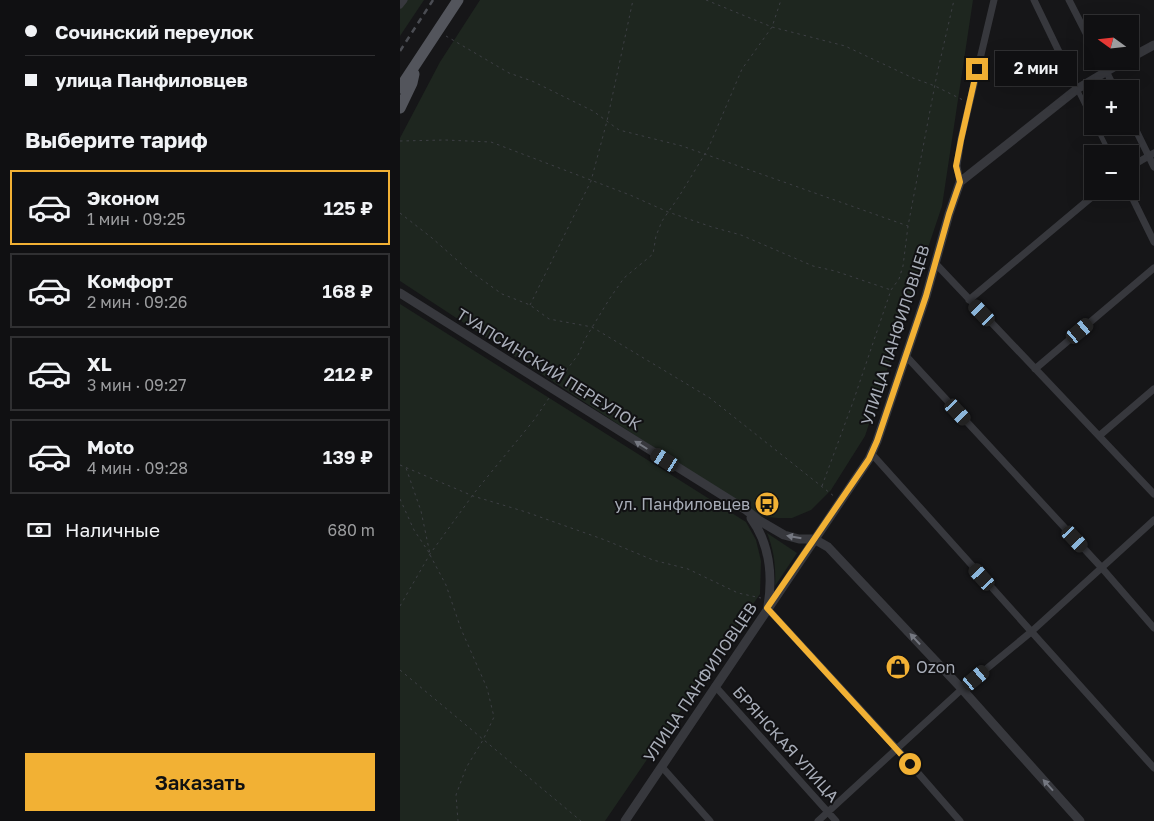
<!DOCTYPE html>
<html lang="ru">
<head>
<meta charset="utf-8">
<style>
	body { margin:0; font-family:"Golos Text",sans-serif; background:#1e1e20; color:#f1f3f6; height:100vh; display:flex; flex-direction:column; font-size:19px; white-space:nowrap }
	* { box-sizing:border-box; margin:0 }
	p { font-size:16px; color:#9c9d9f }
	.icon { flex:none; width:28px; height:28px; fill:none; stroke:currentColor; stroke-width:2; stroke-linecap:round; stroke-linejoin:round }
	.map { position:relative; flex:1; overflow:hidden }
	.details { display:flex; flex-direction:column; background:#101012; width:400px }
	.details>* { flex:none }
	.guide { display:grid; align-content:center; height:110px; padding:0 25px; background:#101012 }
	.needle { width:32px; rotate:285deg }
	.tools { position:absolute; left:684px; top:15px; display:grid; gap:10px }
	.tools a { display:grid; place-items:center; width:55px; height:55px; border-radius:0px; background:#101012; box-shadow:0 5px 20px #0002,0 0 0 1px #303032; font-size:25px }
	.end { position:absolute; width:22px; height:22px; margin:-11px; border:6px solid #f2b134; background:#111; box-shadow:0 0 0 2px #111 }
	.from { border-radius:50% }
	.bubble { position:absolute; height:35px; border-radius:0px; background:#101012; box-shadow:0 5px 20px #0002,0 0 0 1px #303032; font-size:16px; font-weight:600; line-height:35px; text-align:center }
	.car { position:absolute; width:15px; height:30px; margin:-15px -8px; border-radius:6px; box-shadow:0 0 4px 1px #0007; background:linear-gradient(#222 24%,#8ab4d8 0 40%,#222 0 76%,#8ab4d8 0 86%,#222 0) }
	.guide b { display:flex; align-items:center; gap:18px; height:48px; font-size:19px }
	.guide b+b { border-top:1px solid #303032 }
	.guide i { width:12px; height:12px; background:#f1f3f6 }
	ul { padding:0; list-style:none }
	li { display:flex; align-items:center; gap:15px; height:75px; margin:0 10px 8px; padding:0 15px; border:2px solid #303032; border-radius:0px }
	li div { flex:1 }
	li b { display:block; font-size:19px }
	li em { font-style:normal; font-weight:600 }
	li.current { border-color:#f2b134 }
	li>.icon { width:45px; height:45px; stroke-width:1.5 }
	h2 { padding:0 25px; font-size:22px; line-height:60px }
	.pay { display:flex; align-items:center; gap:12px; height:55px; padding:0 25px; font-size:19px }
	.pay p { margin-inline-start:auto }
	.primary-button { display:flex; gap:10px; margin-top:auto; padding:10px 25px }
	.primary-button a { flex:1; height:58px; border-radius:0px; background:#f2b134; color:#111; font-size:20px; font-weight:600; line-height:58px; text-align:center }
	main { display:flex; flex:1; min-height:0 }
	.map>svg:first-child { display:block }
</style>
</head>
<body>
<main>
<section class="details">
<div class="guide">
<b><i class="from"></i>Сочинский переулок</b>
<b><i></i>улица Панфиловцев</b>
</div>
<h2>Выберите тариф</h2>
<ul>
<li class="current"><svg class="icon" aria-label="car" viewBox="0 0 24 24"><path d="M5 17H2v-5l4-1 3-4h7l3 4 3 1v5h-3M9 17h6M6 11h13"/><circle cx="7" cy="17" r="2"/><circle cx="17" cy="17" r="2"/></svg><div><b>Эконом</b><p>1 мин · 09:25</p></div><em>125 ₽</em></li>
<li><svg class="icon" aria-label="car" viewBox="0 0 24 24"><path d="M5 17H2v-5l4-1 3-4h7l3 4 3 1v5h-3M9 17h6M6 11h13"/><circle cx="7" cy="17" r="2"/><circle cx="17" cy="17" r="2"/></svg><div><b>Комфорт</b><p>2 мин · 09:26</p></div><em>168 ₽</em></li>
<li><svg class="icon" aria-label="car" viewBox="0 0 24 24"><path d="M5 17H2v-5l4-1 3-4h7l3 4 3 1v5h-3M9 17h6M6 11h13"/><circle cx="7" cy="17" r="2"/><circle cx="17" cy="17" r="2"/></svg><div><b>XL</b><p>3 мин · 09:27</p></div><em>212 ₽</em></li>
<li><svg class="icon" aria-label="car" viewBox="0 0 24 24"><path d="M5 17H2v-5l4-1 3-4h7l3 4 3 1v5h-3M9 17h6M6 11h13"/><circle cx="7" cy="17" r="2"/><circle cx="17" cy="17" r="2"/></svg><div><b>Moto</b><p>4 мин · 09:28</p></div><em>139 ₽</em></li>
</ul>
<div class="pay"><svg class="icon" aria-label="cash" viewBox="0 0 24 24"><path d="M3 7h18v10H3z"/><circle cx="12" cy="12" r="2"/></svg>Наличные<p>680 m</p></div>
<div class="primary-button"><a>Заказать</a></div>
</section>
<div class="map">
<svg width="754" height="821" viewBox="0 0 754 821">
	<rect width="100%" height="100%" fill="#161618"/>
	<path fill="#1e261f" d="M3 0H24L0 36V5Z
		M80 0H573L542 206 465 436 431 490 411 510 392 518H378L358 516 0 281V138L40 62Z
		M0 304 346 522 356 540 361 561 360 594 205 821H0Z
		M367 533 397 553 375 586C376 567 374 550 367 533Z"/>
	<g fill="none" stroke-linecap="round" stroke-linejoin="round">
		<path stroke="#3d3f44" stroke-width="1" stroke-dasharray="2.5 4" stroke-linecap="butt" d="M306 0 372 27 445 46 513 78 535 86 563 100
			M46 36 109 73 132 81 193 111 219 130 282 146 508 226
			M0 141 45 140 91 142 230 195 268 212 312 227 341 235 413 266 435 271 491 290
			M0 213 32 238 67 269 102 294 130 305 149 319 192 327 310 398 435 497
			M130 305 191 181 207 121 233 0
			M158 381 178 355 185 339 210 298 224 278 253 254 256 236 262 221 278 198 308 149 342 69 372 27 381 0
			M0 465 73 496 126 512 205 540 253 560 288 569 338 593 361 598
			M422 486 453 402 491 290 499 279 503 266 508 226 537 74 554 0
			M0 499 14 530 30 554 21 511 6 468
			M30 555 46 585 61 629 87 688 94 717 83 740 66 768 56 795 58 821
			M0 606 30 554 75 492 134 420 149 398
			M0 670 181 821"/>
		<path stroke="#37383d" stroke-width="5" d="M677 89 692 119
			M696 126 710 154"/>
		<path stroke="#37383d" stroke-width="7" d="M634 0 677 89
			M669 0 692 45
			M0 5 4 0
			M701 61 715 89
			M730 118 754 167
			M730 167 754 153
			M560 182 557 166 561 139 594 0
			M729 191 754 242
			M535 263 754 494
			M569 300 699 191
			M506 356 701 567 754 628
			M635 369 754 268
			M699 436 754 389
			M471 453 754 768
			M367 608 498 750 560 821
			M315 686 436 821
			M262 767 310 821
			M418 821 562 689 631 632 754 520"/>
		<path stroke="#37383d" stroke-width="9" d="M730 58 754 45
			M0 293 346 510 360 521 384 535 399 539H414L428 547 562 689 680 821
			M351 518C369 543 373 575 368 606
			M225 821 469 459 477 441 526 296 549 214 560 182 677 89 724 61"/>
		<path stroke="#53555c" stroke-width="11" d="M0 88 58 0
			M0 108 12 83 14 74"/>
		<path stroke="#4a4c52" stroke-width="2.5" stroke-dasharray="6 5" stroke-linecap="butt" d="M0 51 33 0"/>
	</g>
	<defs><path id="oneway-solid" d="M-6-.8H1V-3.2L6.5 0L1 3.2V.8H-6Z" transform="scale(1.25)"/></defs>
	<g fill="#757881">
		<use href="#oneway-solid" transform="translate(241 445) rotate(-148)"/>
		<use href="#oneway-solid" transform="translate(394 537) rotate(-170)"/>
		<use href="#oneway-solid" transform="translate(515 639) rotate(-133)"/>
		<use href="#oneway-solid" transform="translate(648 785) rotate(-132)"/>
	</g>
	<g fill="none" stroke-linecap="round" stroke-linejoin="round">
		<path stroke="#f2b134" stroke-width="6" d="M510 764 367 608 469 459 477 441 526 296 549 214 560 182 556 166 561 140 577 69"/>
	</g>
	<defs>
		<symbol id="bus-disc" viewBox="-11 -11 22 22"><circle r="9.5" fill="#f2b134" stroke="#111113"/><path d="M-5-6H5V4H4V6H2V4H-2V6H-4V4H-5ZM-3.5-4V0h7V-4ZM-3.5 1.2v1.5H-2V1.2ZM2 1.2v1.5H3.5V1.2Z" fill="#111"/></symbol>
		<symbol id="shop-disc" viewBox="-11 -11 22 22"><circle r="9.5" fill="#f2b134" stroke="#111113"/><path d="M-5-2.5h2.3a2.7 3.5 0 0 1 5.4 0H5L5.5 6h-11ZM-1.5-2.5h3a1.5 2.3 0 0 0-3 0Z" fill="#111"/></symbol>
	</defs>
	<g fill-rule="evenodd">
		<use href="#bus-disc" x="353" y="490" width="28" height="28"/>
		<use href="#shop-disc" x="484" y="653" width="28" height="28"/>
	</g>
	<g text-anchor="middle" stroke-width="4" stroke-linejoin="round" paint-order="stroke">
		<g font-size="16" fill="#a8adb8" stroke="#111113">
			<text transform="translate(495 335) rotate(-72)" y="6">УЛИЦА ПАНФИЛОВЦЕВ</text>
			<text transform="translate(149 369) rotate(32)" y="6">ТУАПСИНСКИЙ ПЕРЕУЛОК</text>
			<text transform="translate(300 682) rotate(-56)" y="6">УЛИЦА ПАНФИЛОВЦЕВ</text>
			<text transform="translate(386 744) rotate(48)" y="6">БРЯНСКАЯ УЛИЦА</text>
		</g>
		<g font-size="16" fill="#a8adb8" stroke="#111113" text-anchor="end">
			<text x="350" y="510">ул. Панфиловцев</text>
			<text x="516" y="673" text-anchor="start">Ozon</text>
		</g>
	</g>
</svg>
<div class="tools">
<a><svg class="needle" viewBox="-14 -14 28 28"><path d="M0-13l5 13h-10z" fill="#e53935"/><path d="M0 13l5-13h-10z" fill="#9c9d9f"/></svg></a>
<a>+</a>
<a>−</a>
</div>
<i class="end from" style="left:510px;top:764px"></i>
<i class="end" style="left:577px;top:69px"></i>
<div class="bubble" style="left:595px;top:51px;width:82px">2 мин</div>
<i class="car" style="left:582px;top:313px;rotate:316deg"></i>
<i class="car" style="left:680px;top:331px;rotate:50deg"></i>
<i class="car" style="left:558px;top:412px;rotate:137deg"></i>
<i class="car" style="left:265px;top:460px;rotate:302deg"></i>
<i class="car" style="left:675px;top:539px;rotate:137deg"></i>
<i class="car" style="left:582px;top:577px;rotate:318deg"></i>
<i class="car" style="left:576px;top:678px;rotate:50deg"></i>
</div>
</main>
</body>
</html>
